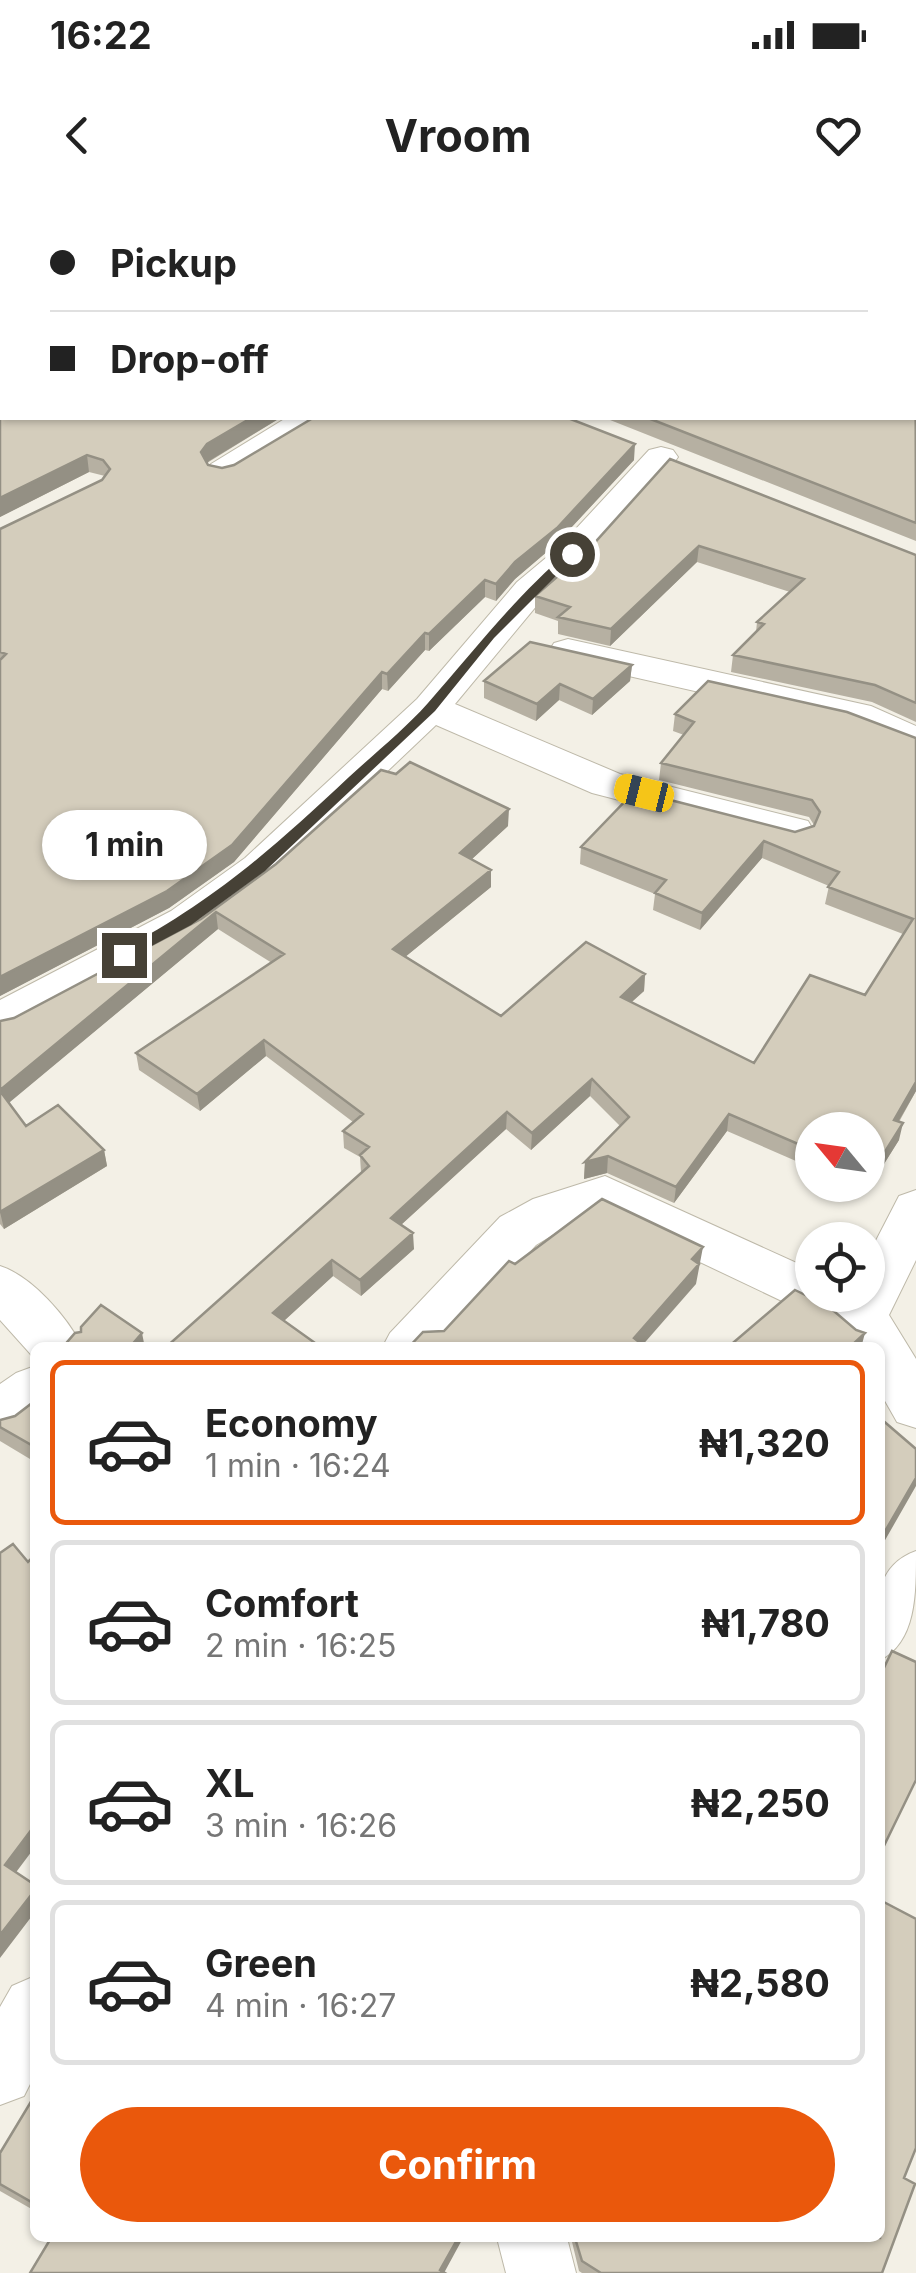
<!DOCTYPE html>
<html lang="en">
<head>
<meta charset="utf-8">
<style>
	body { margin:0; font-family:Inter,sans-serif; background:#f2f2f2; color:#222; height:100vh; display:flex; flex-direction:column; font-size:38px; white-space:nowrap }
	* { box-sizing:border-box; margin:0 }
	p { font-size:32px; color:#767676 }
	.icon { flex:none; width:55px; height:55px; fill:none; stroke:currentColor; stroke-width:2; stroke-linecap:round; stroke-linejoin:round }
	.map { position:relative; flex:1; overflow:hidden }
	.drawer { position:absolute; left:30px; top:1142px; width:855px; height:900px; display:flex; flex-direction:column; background:#fff; border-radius:15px; box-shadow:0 2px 8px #0004 }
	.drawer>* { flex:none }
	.hud { position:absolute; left:0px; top:0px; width:918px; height:220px; box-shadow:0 2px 8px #0004; display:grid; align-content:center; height:220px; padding:0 50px; background:#fff }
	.needle { width:65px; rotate:299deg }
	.controls { position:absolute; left:795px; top:912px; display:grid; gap:20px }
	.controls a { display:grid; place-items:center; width:90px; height:90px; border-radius:50%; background:#fff; box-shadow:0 2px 8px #0004; font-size:50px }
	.end { position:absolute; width:45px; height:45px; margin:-22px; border:12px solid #464136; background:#fff; box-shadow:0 0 0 5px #fff }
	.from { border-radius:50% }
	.bubble { position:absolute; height:70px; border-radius:35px; background:#fff; box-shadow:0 2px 8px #0004; font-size:32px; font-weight:700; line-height:70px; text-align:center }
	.car { position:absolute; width:30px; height:60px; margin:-30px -15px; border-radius:12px; box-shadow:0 0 8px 2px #0007; background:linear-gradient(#f5c518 24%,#345 0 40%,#f5c518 0 76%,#345 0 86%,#f5c518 0) }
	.hud b { display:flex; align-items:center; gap:35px; height:95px; font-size:38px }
	.hud b+b { border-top:2px solid #e0e0e0 }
	.hud i { width:25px; height:25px; background:#222 }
	ul { padding:18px 0 0; list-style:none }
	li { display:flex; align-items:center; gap:30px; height:165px; margin:0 20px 15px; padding:0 30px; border:5px solid #e0e0e0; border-radius:15px }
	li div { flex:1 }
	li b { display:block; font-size:38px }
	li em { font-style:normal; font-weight:700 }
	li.selected { border-color:#ea580c }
	li>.icon { width:90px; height:90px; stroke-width:1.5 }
	.primary-button { display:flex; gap:20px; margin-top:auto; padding:20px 50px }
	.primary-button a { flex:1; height:115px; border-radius:60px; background:#ea580c; color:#fff; font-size:40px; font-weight:700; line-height:115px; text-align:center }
	.status { display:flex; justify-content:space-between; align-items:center; height:70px; padding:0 50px; background:#fff; direction:ltr }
	.status svg { height:28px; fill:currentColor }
	header { display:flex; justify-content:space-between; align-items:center; height:130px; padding:0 50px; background:#fff; font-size:45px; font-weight:700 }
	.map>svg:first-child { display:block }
</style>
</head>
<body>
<div class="status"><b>16:22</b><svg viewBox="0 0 49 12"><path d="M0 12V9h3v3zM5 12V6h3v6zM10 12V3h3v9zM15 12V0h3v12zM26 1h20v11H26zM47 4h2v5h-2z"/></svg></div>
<header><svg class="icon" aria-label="back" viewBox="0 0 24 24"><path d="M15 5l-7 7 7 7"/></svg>Vroom<svg class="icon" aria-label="heart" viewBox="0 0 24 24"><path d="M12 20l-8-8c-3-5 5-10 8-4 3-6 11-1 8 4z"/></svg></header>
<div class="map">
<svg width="916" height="2073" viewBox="0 0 916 2073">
	<rect width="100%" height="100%" fill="#f3f0e6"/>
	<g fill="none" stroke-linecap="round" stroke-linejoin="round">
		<defs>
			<path id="minor" d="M286 218H326L321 225 235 278 223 281 211 278 206 271 211 264Z
				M661 247 673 250 678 257 673 264 585 363 543 398 455 504 620 574 808 621 814 631 808 641 793 645 592 593 436 525 275 678 201 733 16 831 0 836V800L171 711 245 658 417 499 517 382 559 347 649 250Z
				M568 439 871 506 916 526V554L845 525 554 459 549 451 554 443Z
				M605 976 812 1070V1095H868V1056L899 996 916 990V1060L889 1115 916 1159V1228L897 1222 880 1192V1148H854L845 1131 601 1015 569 1025 536 1045 441 1148H382L390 1133 500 1017 533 999Z
				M0 1066C32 1076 68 1118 83 1148H35V1159L0 1120Z
				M35 1166V1218L19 1230 0 1236V1184L16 1173Z
				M916 1351C916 1395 916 1442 880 1460 880 1416 867 1369 916 1351Z
				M35 1776V1874L24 1896 0 1905V1807L12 1786Z
				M497 2038H567L576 2073H506Z"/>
		</defs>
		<use href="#minor" stroke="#beb9a9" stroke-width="2"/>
		<use href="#minor" fill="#fff" fill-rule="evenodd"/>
	</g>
	<path fill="#b6b0a2" d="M916 10V341L605 218H915Z
		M0 141 2 218H280L207 263 208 265 222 268 634 260 556 344 515 379 496 401 485 397 429 451 425 450 388 491 382 489 234 662 169 708 0 796V329L102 280 105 276 89 272 0 317Z
		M670 259 916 355V522L872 502 731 472 733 455 756 432 757 422 790 392 697 362 610 446 558 434V421L535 413V396L589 349Z
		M632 465 630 481 592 515 559 500 536 521 484 498V481Z
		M675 514 916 538V891L899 922V940L867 991 853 985H868V930H812V968L727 931 674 1003 607 973 584 979 585 962 620 926 590 896 531 950 506 929 401 1025 414 1049 361 1096 333 1076 284 1121 165 1148 361 972 360 957 344 948 343 931 353 922 266 856 200 911 139 870 136 853 272 763 218 729 9 902 26 926 104 950 107 966 4 1029 0 1024V821L14 818 201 719 276 664 508 626 472 659 491 687 405 757 501 816 645 774 644 791 632 802 754 863 865 795 903 734 825 704 829 686 762 658 700 730 653 710 655 694 580 664 581 647 795 632 814 625 809 617 659 580 661 563 684 535 673 531Z
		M35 1176V1262L0 1241V1220L15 1216 32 1203Z
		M35 1895V2011L0 1991V1953Z
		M904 1978 882 2073H582L579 2071 572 2042 573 2038H880Z"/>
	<path fill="#949084" d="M251 218H280L209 261 203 269 201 252 207 244Z
		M635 244 634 260 556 344 515 379 496 401V384L515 362Z
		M87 255 89 272 0 317V298Z
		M699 346 697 362 610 446 611 429Z
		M485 380V397L429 451V434Z
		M425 433V450L388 491 387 474Z
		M632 465 630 481 592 515 593 499Z
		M382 472V489L234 662 169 708 0 796V777Z
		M560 484 559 500 536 521 537 504Z
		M509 609 508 626 460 670V653Z
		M764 641 762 658 700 730 702 713Z
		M491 670V687L394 766 393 749Z
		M216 712 218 729 4 907 0 890Z
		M645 774 644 791 619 813 621 797Z
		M264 840 266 856 200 911 197 894Z
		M592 879 590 896 531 950 532 933Z
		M916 882V891L890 936 894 920Z
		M507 912 506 929 391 1034V1018Z
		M729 914 727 931 674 1003 676 987Z
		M903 923 899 940 867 991 871 974Z
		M104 950 107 966 4 1029 0 1012Z
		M608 956 607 973 584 979 585 962Z
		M413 1033 414 1049 361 1096 360 1080Z
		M703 1047 696 1084 640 1148 634 1138 692 1059Z
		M332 1060 333 1076 275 1129 273 1113Z
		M142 1133 145 1148H129Z
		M865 1133 861 1148H849Z
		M916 1278V1286L880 1349V1340Z
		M35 1625V1647L11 1679 5 1665Z
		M35 1690V1712L0 1758V1735Z
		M458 2038H463L444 2073 440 2070Z"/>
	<path fill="#d4cdbc" stroke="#949084" stroke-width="2.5" d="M0 0H853L869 2H2V119L0 117Z
		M915 10 916 323 648 218H915Z
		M2 140V218H251L207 244 201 252 208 265 222 268 234 265 313 218H568L635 244 557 328 515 362 496 384 485 380 429 434 425 433 387 474 382 472 232 645 167 691 0 777V460L6 454 0 452V329L102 280 110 269 103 260 87 255 0 298V141Z
		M670 259 916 355V503L875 485 733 455 764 424 757 422 804 379 699 346 611 429 558 417 570 407 535 396 589 349Z
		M530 442 632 465 593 499 560 484 537 504 484 481Z
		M708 481 847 512 916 538V882L894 920 903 923 871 974 868 973V930H812V950L729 914 676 987 608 956 585 962 629 917 592 879 532 933 507 912 391 1018 413 1033 360 1080 332 1060 273 1113 322 1148H165L369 966 360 955 369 947 343 931 363 914 264 840 197 894 136 853 284 754 216 712 0 890V821L14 818 201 719 276 664 381 570 396 574 410 562 509 609 460 653 491 670 393 749 501 816 586 742 645 774 621 797 754 863 810 775 865 795 913 719 828 687 839 672 764 641 702 713 655 693 666 680 581 647 635 591 795 632 814 626 820 612 812 600 661 563 694 522 675 514Z
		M0 891 26 926 58 905 104 950 0 1012Z
		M602 999 703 1047 692 1059 699 1064 634 1138 647 1148H408L423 1132 444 1131 509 1061 515 1064Z
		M795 1090 828 1106 856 1130 865 1133 849 1148H727Z
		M101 1105 142 1133 129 1148H62L75 1133 81 1132V1127Z
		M35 1176V1247L0 1227V1220L15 1216 32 1203Z
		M880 1218 916 1249V1278L880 1340Z
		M13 1344 28 1362 35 1355V1625L5 1665 35 1685V1690L0 1735V1353Z
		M892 1451 916 1462V1580L880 1654V1476Z
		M880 1700 916 1719V1948L904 1978 915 1984 882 2073H601L582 2061 575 2038H880Z
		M35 1895V2004L0 1984V1953Z
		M51 2038H458L440 2070 445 2073H30Z"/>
	<path fill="#464136" d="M568 352 578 354 494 438 435 511 265 671 191 725 129 758H119V751C214 701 272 649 349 577 375 553 404 530 428 503 475 450 513 399 568 352Z"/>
</svg>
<div class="controls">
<a><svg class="needle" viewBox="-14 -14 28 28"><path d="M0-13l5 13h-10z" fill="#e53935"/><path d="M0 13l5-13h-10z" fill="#767676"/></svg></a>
<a><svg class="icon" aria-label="locate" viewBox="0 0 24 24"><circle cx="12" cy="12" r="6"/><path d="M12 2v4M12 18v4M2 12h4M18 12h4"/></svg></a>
</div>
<i class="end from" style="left:572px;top:354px"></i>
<i class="end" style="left:124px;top:755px"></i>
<div class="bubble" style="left:42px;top:610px;width:165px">1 min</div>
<i class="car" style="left:644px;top:593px;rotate:284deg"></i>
<div class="hud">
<b><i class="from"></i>Pickup</b>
<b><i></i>Drop-off</b>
</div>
<section class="drawer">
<ul>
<li class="selected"><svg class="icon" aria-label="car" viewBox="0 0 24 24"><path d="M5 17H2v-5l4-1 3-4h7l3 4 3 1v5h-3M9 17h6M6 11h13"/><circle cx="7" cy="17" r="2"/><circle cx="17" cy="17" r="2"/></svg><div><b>Economy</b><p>1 min · 16:24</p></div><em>₦1,320</em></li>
<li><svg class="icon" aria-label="car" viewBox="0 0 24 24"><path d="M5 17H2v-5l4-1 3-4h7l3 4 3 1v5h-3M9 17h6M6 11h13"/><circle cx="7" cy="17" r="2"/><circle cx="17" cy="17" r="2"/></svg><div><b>Comfort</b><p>2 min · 16:25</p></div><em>₦1,780</em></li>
<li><svg class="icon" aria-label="car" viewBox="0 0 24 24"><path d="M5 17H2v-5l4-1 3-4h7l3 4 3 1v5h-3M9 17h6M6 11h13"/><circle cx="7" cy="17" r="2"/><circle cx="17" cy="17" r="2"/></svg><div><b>XL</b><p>3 min · 16:26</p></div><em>₦2,250</em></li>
<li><svg class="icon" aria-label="car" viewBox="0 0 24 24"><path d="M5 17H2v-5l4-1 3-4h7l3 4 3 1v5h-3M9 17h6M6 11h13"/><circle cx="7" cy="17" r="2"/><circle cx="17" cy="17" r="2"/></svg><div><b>Green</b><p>4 min · 16:27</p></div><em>₦2,580</em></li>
</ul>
<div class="primary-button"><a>Confirm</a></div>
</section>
</div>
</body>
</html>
